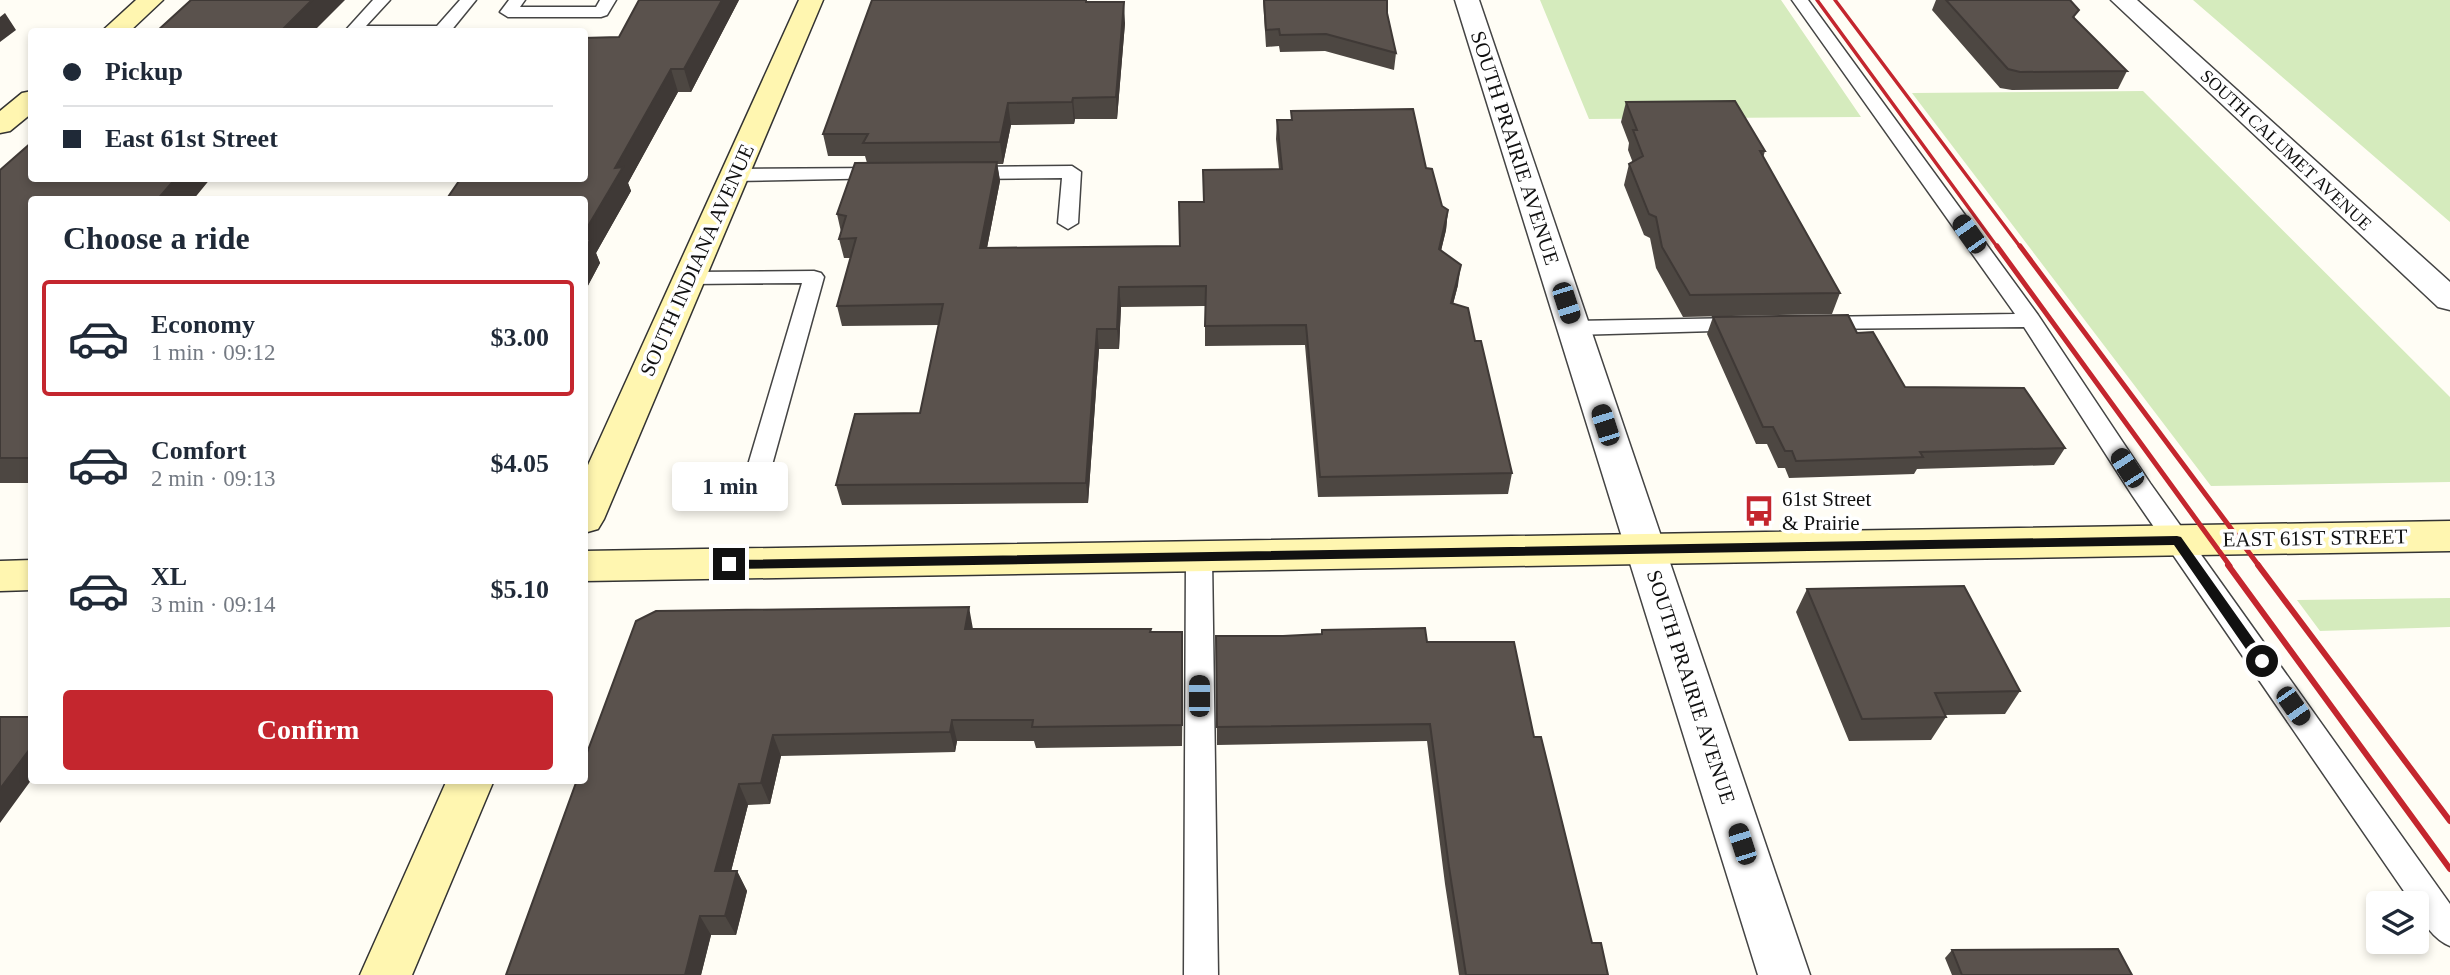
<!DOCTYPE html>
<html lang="en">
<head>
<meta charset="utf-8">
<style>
	body { margin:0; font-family:Georgia,serif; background:#f2f2f3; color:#1f2937; height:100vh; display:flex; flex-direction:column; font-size:26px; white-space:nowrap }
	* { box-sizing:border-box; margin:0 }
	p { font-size:23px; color:#747a83 }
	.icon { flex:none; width:38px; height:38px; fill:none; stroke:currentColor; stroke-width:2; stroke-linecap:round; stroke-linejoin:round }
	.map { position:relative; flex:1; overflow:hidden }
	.details { position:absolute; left:28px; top:196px; width:560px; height:588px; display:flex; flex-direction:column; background:#fff; border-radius:7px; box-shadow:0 4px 10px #0003 }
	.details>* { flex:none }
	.top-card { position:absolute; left:28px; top:28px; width:560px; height:154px; border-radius:7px; box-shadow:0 4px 10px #0003; display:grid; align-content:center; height:154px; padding:0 35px; background:#fff }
	.fabs { position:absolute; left:2366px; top:891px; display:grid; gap:14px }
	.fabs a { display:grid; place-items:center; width:63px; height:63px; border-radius:7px; background:#fff; box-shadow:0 4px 10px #0003; font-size:35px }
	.end { position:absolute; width:32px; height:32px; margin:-16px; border:9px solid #111; background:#fff; box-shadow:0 0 0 4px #fff }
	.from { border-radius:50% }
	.bubble { position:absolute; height:49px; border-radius:7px; background:#fff; box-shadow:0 4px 10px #0003; font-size:23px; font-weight:700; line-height:49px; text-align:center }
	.car { position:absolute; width:21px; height:42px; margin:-21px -10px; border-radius:9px; box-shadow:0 0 5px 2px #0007; background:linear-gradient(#222 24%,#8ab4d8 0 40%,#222 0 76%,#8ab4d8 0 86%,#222 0) }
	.top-card b { display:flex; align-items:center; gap:24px; height:66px; font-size:26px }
	.top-card b+b { border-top:2px solid #e0e1e3 }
	.top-card i { width:18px; height:18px; background:#1f2937 }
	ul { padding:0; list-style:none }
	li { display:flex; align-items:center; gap:21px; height:116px; margin:0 14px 10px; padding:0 21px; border:4px solid transparent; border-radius:7px }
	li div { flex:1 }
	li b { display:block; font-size:26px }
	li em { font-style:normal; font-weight:700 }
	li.selected { border-color:#c4262e }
	li>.icon { width:63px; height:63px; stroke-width:1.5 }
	h2 { padding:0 35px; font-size:32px; line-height:84px }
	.cta { display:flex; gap:14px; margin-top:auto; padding:14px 35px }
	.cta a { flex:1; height:80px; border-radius:7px; background:#c4262e; color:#fff; font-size:28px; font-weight:700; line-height:80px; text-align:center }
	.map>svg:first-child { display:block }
</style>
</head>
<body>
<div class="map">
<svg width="2450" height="975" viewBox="0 0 2450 975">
	<rect width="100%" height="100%" fill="#fffdf5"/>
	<path fill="#d5ebbd" d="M1540 0H1781L1861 117 1589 119Z
		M2193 0H2450V222Z
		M2143 91 2450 397V482L2211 486 1912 93Z
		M2450 598V627L2320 631 2297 600Z"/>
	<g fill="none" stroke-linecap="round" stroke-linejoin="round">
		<defs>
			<path id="lane" d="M373 0H390L366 26H437L460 0H476L450 32H344Z
				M509 0H525L520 7H596L600 0H616L607 15 601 17H508L500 12Z
				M1792 0H1808L2038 315 2150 483 2450 904V946C2436 941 2417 919 2417 903H2412L2132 495 2024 327 1811 329 1808 324 1811 319 1819 317 2015 314Z
				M1072 166 1081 172 1078 223 1068 229 1058 223 1062 178 966 179 957 173 966 167Z
				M884 168 891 170 893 174 891 178 734 181 725 175 734 169Z
				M814 271 821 273 824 277 772 465 769 471 760 473 751 471 748 465 802 283 690 284 683 282 680 278 683 274 690 272Z
				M1741 318 1749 320 1752 325 1749 330 1574 335 1566 333 1563 328 1566 323 1574 321Z
				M1199 547 1208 550 1212 557 1218 975H1184L1186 557 1190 550Z"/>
			<path id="street" d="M1455 0H1479L1810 975H1758Z
				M2111 0H2137L2450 282V310L2438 307Z"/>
			<path id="secondary" d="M136 0H163L129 32H101Z
				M799 0H823L604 519 598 529 584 533V474Z
				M32 91V113L10 131 0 133V111L22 93Z
				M2450 521V551L584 581V551Z
				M32 560V590L0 591V561Z
				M447 780H494L412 975H360Z"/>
		</defs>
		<use href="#lane" stroke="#444" stroke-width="3"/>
		<use href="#street" stroke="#444" stroke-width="3"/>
		<use href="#secondary" stroke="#333" stroke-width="3"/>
		<use href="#lane" fill="#fff" fill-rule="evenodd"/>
		<use href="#street" fill="#fff" fill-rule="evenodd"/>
		<use href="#secondary" fill="#fff6b0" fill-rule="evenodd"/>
		<path stroke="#c4262e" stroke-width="3.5" d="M1817 0 1998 248
			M1835 0 2021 248"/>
		<path stroke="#c4262e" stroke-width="5" d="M1997 246 2230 566
			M2020 246 2259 566"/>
		<path stroke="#c4262e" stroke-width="6" d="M2228 565 2450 869
			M2258 565 2450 821"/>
	</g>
	<path fill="#4d4742" d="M739 0 691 92H678L628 183 631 191 596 253 600 263 584 293V200L619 37Z
		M1086 0V2L1125 23 1117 119H1075L1074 124 1011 125 1003 164H997L1000 181 987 248 1180 246 1203 202 1279 169 1276 139 1277 120 1426 168 1442 206 1448 210 1446 230 1441 250 1458 285 1453 304 1475 341 1512 473 1508 494 1318 497 1305 345 1205 346V306L1121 307 1119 349H1099L1088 503 842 505 836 485 920 413 939 325 842 326 837 306 851 258H844L839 239 841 232 837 214 867 163 865 156H828L823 134Z
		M1263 0H1387V13L1396 53 1394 70 1325 51 1280 52 1279 46 1266 47Z
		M1936 0H2070L2075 19 2127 71 2118 89 2012 90 2000 88 1932 10Z
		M1626 102 1765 151 1763 158 1840 293 1832 314 1683 317 1656 268 1650 238 1644 235 1624 185 1629 164 1633 163 1628 150 1629 143 1621 122Z
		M0 170 32 200V483H0Z
		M1713 317 1857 333 1905 387 2065 448 2054 465 1917 469 1914 474 1789 478 1785 468H1778L1767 444H1756L1707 334Z
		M1807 589 2020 691 2005 714 1945 715 1946 717 1931 740 1849 741 1796 612Z
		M973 629 1182 632V746L1036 748 1034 741H957L955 752 781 756 770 804 748 805 731 871H737L747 891 736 935H711L701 975H506L577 780Z
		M1216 636 1427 642 1534 737 1592 943 1608 975H1459L1445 884 1427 741 1217 745Z
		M1952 950 2132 975H1952L1945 958Z"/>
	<path fill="#3f3936" d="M312 0H345L313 32H280Z
		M722 0H739L691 92 684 69Z
		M1124 2 1125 23 1117 119 1116 97Z
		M5 13 16 30 0 42V17Z
		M671 69 678 92 628 183 631 191 596 253 600 263 584 293V233L615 168Z
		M1073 98 1075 119 1074 124 1072 102Z
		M1008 103 1011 125 1003 164 1000 142Z
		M997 162 1000 181 983 268 980 248Z
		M176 178H211L193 200H157Z
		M1448 210 1446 230 1437 268 1439 249Z
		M1461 265 1458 285 1448 323 1451 303Z
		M1119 287 1121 307 1119 349 1117 329Z
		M1097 329 1099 349 1088 503 1086 483Z
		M969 607 973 629 970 651 965 629Z
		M1182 632 1183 654 1182 746Z
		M952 720 957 741 955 752 950 732Z
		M773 735 781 756 770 804 761 783Z
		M32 746V779L0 823V789Z
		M739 784 748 805 726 891 715 871Z
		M737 871 747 891 736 935 725 916Z
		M700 916 711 935 701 975H685Z"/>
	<path fill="#5a524d" stroke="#3f3936" stroke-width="2" d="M191 0H312L280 32H156Z
		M639 0H722L684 69H671L615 168 623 167 584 233V200H446L461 178H584V38L619 37Z
		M872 0H1086V2H1124L1116 97 1073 98 1072 102 1008 103 1000 142 863 143 868 134H823Z
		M1264 0H1387V13L1396 53 1326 34 1280 35 1279 29 1266 30Z
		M1946 0H2070L2079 10 2073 17 2127 71 2020 72 2008 69Z
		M1735 101 1765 151H1760L1840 293 1690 295 1662 247 1656 217 1649 214 1629 164 1643 156 1633 130H1637L1626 102Z
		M1413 109 1426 168 1432 169 1442 206 1448 210 1439 249 1461 265 1451 303 1468 308 1475 341H1481L1512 473 1320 477 1306 325 1205 326 1206 286 1119 287 1117 329H1097L1086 483 836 485 855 414 920 413 943 304 837 306 856 238 839 239 846 216 837 214 855 163 997 162 980 248 1180 246 1179 202H1204L1203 170 1282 169 1277 120H1292L1291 111Z
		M32 142V178H176L157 200H32V458H0V170Z
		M584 239H591L584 250Z
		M1848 315 1857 333 1873 332 1905 387 2024 388 2065 448 1920 452 1923 457 1796 461 1792 451H1785L1773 427H1763L1713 317Z
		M1964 586 2020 691 1935 693 1946 717 1862 719 1807 589Z
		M969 607 965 629H1151L1150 632H1182V725L1032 727 1033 720H952L950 732 773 735 761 783 739 784 715 871H737L725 916H700L685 975H506L577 780H584V761L636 621 656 611Z
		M1425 628 1427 642H1514L1534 737H1541L1592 943H1601L1608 975H1466L1449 867 1430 724 1217 727 1216 636H1283L1322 634V630Z
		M0 717H32V746L0 789Z
		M2118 949 2132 975H1962L1952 950Z"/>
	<path fill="#111" d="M2177 536 2181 537 2266 657V665H2257L2174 545 729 569 723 564 729 560Z"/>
	<defs>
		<symbol id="bus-bare" viewBox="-9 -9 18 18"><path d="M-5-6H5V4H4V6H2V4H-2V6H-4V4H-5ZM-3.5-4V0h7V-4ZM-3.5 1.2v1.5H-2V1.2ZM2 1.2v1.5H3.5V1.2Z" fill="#c4262e" stroke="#fff" stroke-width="2.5" paint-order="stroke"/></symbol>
	</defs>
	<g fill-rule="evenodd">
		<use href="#bus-bare" x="1737" y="489" width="44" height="44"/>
	</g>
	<g text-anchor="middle" stroke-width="7" stroke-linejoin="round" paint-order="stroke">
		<g font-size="18" fill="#111" stroke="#fff">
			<text transform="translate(2286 150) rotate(43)" y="6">SOUTH CALUMET AVENUE</text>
		</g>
		<g font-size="21" fill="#111" stroke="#fff">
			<text transform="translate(1515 148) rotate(72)" y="7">SOUTH PRAIRIE AVENUE</text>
			<text transform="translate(697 260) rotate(-66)" y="7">SOUTH INDIANA AVENUE</text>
			<text transform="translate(2315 538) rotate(-1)" y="7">EAST 61ST STREET</text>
			<text transform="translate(1691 687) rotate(72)" y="7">SOUTH PRAIRIE AVENUE</text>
		</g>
		<g font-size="21" fill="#111" stroke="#fff" text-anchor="start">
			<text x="1782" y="506">61st Street<tspan x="1782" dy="24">&amp; Prairie</tspan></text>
		</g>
	</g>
</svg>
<div class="fabs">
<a><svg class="icon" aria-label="layers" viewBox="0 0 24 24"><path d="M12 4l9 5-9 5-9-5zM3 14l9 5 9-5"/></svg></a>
</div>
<i class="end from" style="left:2262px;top:661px"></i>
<i class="end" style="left:729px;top:564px"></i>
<div class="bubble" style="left:672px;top:462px;width:116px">1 min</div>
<i class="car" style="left:1969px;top:234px;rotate:325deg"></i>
<i class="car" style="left:1566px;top:303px;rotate:162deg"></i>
<i class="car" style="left:1605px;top:425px;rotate:342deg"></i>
<i class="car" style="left:2127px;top:468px;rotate:327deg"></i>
<i class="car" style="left:1199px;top:696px;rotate:0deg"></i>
<i class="car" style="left:2293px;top:706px;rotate:145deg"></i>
<i class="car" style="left:1742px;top:844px;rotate:342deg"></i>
<div class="top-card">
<b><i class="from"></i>Pickup</b>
<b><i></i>East 61st Street</b>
</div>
<section class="details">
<h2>Choose a ride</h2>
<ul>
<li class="selected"><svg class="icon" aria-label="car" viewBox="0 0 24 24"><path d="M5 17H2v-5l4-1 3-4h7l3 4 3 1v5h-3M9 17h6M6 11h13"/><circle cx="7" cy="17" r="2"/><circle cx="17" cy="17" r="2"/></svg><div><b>Economy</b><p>1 min · 09:12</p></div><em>$3.00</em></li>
<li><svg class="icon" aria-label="car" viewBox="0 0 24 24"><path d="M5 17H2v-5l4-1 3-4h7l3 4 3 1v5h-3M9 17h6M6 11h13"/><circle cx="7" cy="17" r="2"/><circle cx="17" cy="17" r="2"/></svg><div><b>Comfort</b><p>2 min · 09:13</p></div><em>$4.05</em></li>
<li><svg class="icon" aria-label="car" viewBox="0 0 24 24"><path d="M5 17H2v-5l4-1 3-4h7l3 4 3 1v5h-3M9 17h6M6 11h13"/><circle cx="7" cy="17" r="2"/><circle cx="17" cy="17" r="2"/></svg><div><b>XL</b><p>3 min · 09:14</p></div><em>$5.10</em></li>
</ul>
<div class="cta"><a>Confirm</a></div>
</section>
</div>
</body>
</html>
